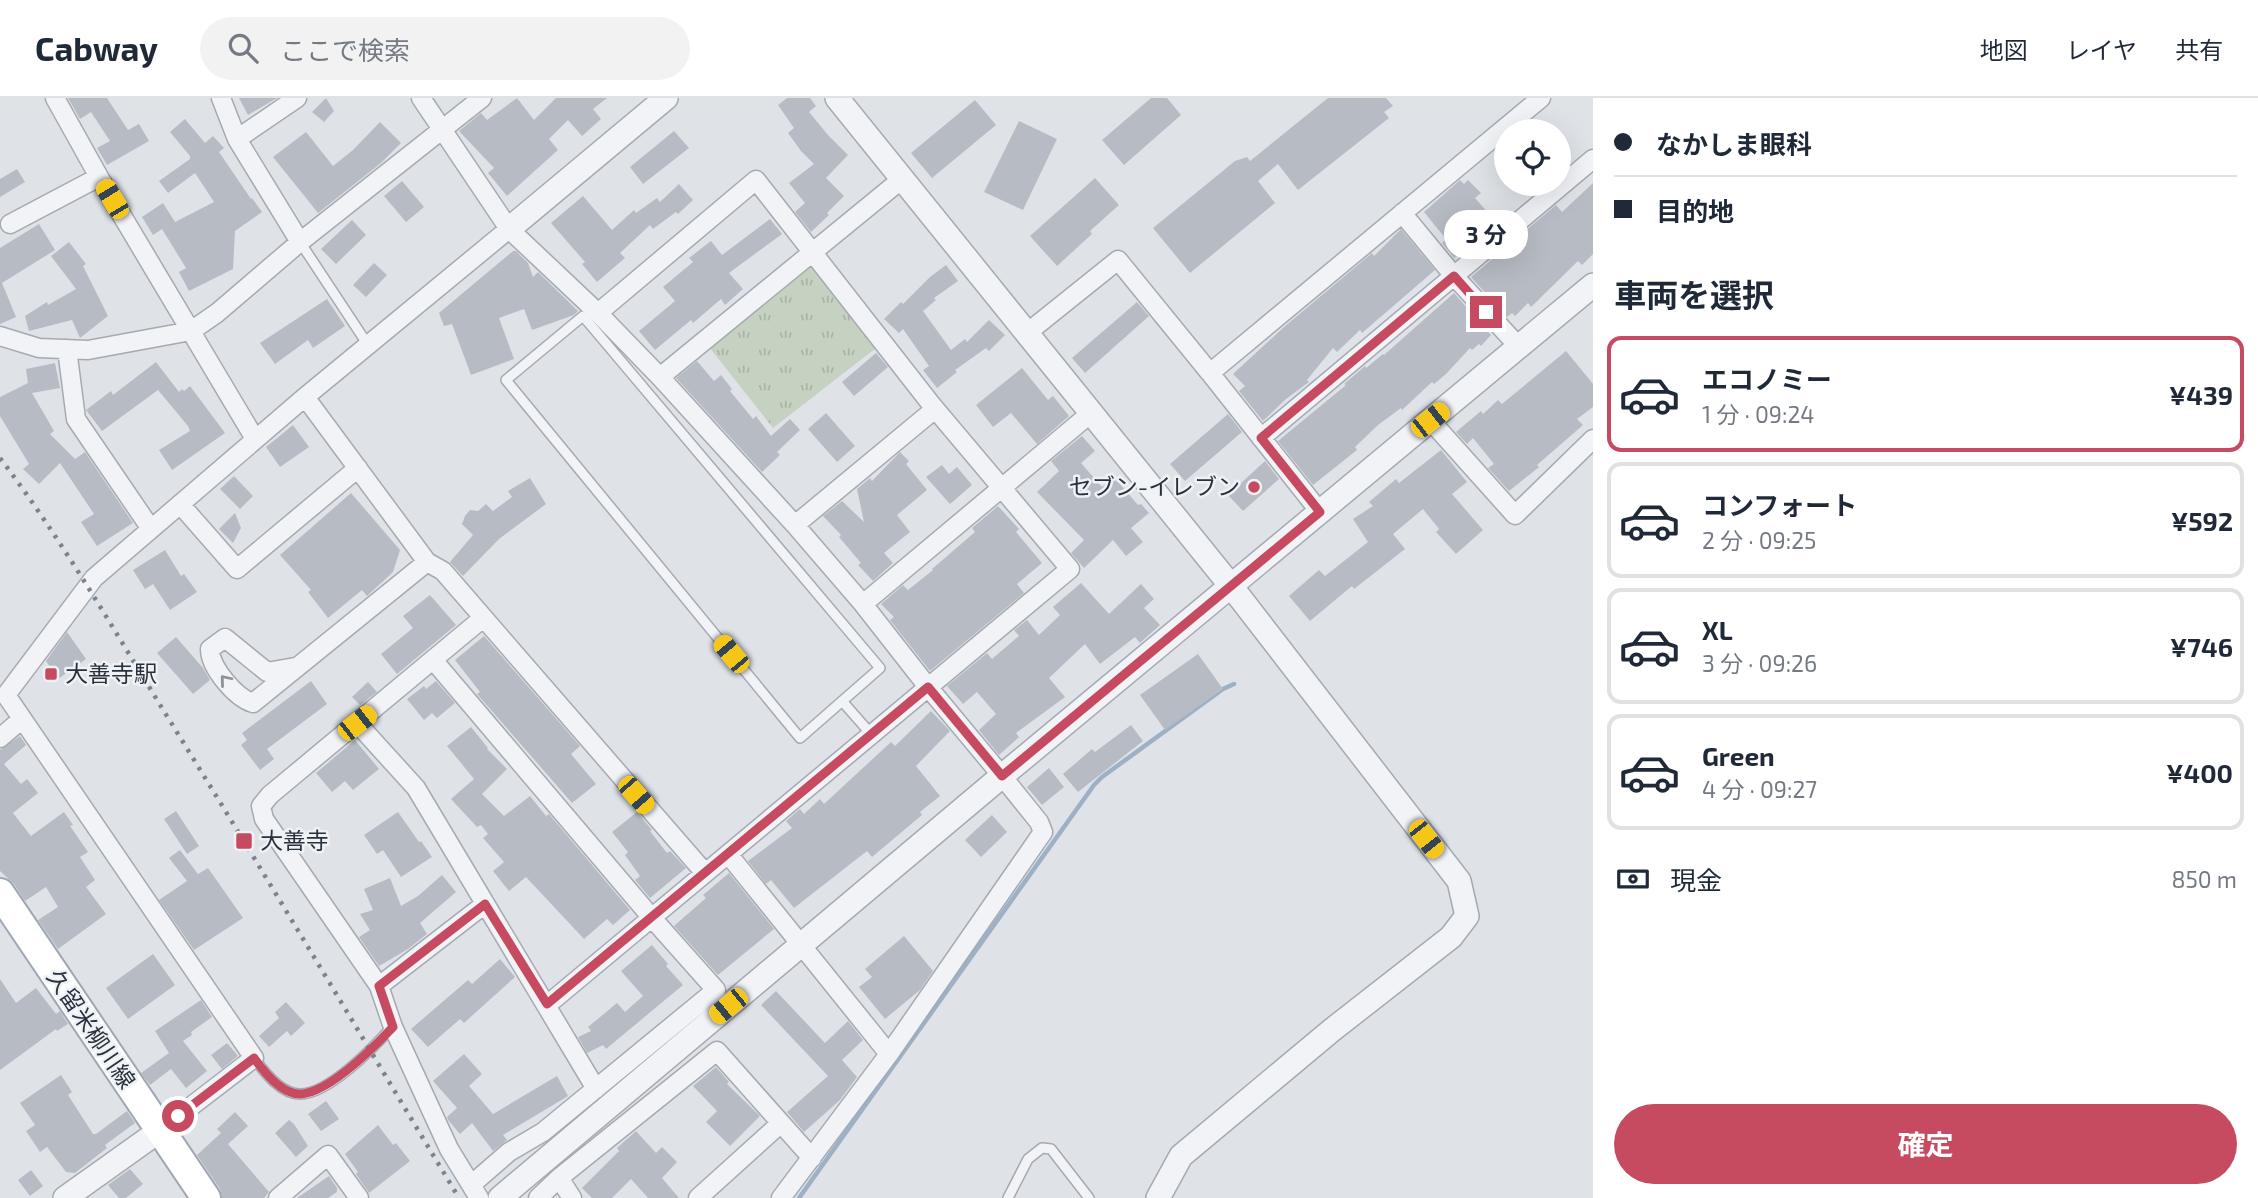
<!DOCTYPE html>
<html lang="ja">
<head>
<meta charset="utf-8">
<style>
	body { margin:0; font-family:"Exo 2","Noto Sans JP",sans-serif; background:#f2f2f3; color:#1f2937; height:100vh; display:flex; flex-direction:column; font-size:26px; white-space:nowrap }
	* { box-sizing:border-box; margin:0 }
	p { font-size:23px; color:#747a83 }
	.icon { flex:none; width:38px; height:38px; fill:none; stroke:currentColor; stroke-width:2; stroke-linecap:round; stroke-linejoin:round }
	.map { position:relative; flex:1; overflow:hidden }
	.panel { display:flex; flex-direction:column; background:#fff; width:665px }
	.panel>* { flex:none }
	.banner { display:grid; align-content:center; height:154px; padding:0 21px; background:#fff }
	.fabs { position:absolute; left:1494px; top:21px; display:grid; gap:14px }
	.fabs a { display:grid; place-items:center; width:77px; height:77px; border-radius:50%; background:#fff; box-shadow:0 7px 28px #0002; font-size:35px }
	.end { position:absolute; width:32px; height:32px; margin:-16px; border:9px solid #c64b60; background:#fff; box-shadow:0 0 0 4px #fff }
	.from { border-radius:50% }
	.bubble { position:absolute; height:49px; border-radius:24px; background:#fff; box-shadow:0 7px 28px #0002; font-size:23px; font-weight:700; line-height:49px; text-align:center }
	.car { position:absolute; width:21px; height:42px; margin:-21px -10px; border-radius:9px; box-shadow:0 0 5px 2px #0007; background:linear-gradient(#f5c518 24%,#345 0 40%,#f5c518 0 76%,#345 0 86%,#f5c518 0) }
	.banner b { display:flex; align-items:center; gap:24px; height:66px; font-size:26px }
	.banner b+b { border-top:2px solid #e0e1e3 }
	.banner i { width:18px; height:18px; background:#1f2937 }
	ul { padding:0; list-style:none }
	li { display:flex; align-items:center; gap:21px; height:116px; margin:0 14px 10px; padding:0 7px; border:4px solid #e0e1e3; border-radius:14px }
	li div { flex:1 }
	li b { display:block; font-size:26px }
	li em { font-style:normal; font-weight:700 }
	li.current { border-color:#c64b60 }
	li>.icon { width:63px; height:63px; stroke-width:1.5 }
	h2 { padding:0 21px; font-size:32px; line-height:84px }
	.pay { display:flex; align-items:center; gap:18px; height:77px; padding:0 21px; font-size:26px }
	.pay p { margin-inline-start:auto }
	.cta { display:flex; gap:14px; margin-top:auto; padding:14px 21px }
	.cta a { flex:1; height:80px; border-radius:42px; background:#c64b60; color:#fff; font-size:28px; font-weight:700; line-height:80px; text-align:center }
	header { display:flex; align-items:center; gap:42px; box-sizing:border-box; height:98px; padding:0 35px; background:#fff; border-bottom:2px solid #e0e1e3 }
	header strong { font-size:33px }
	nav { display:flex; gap:38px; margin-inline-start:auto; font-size:24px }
	.search { width:490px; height:63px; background:#f2f2f3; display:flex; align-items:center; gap:18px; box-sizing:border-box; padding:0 24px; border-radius:38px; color:#747a83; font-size:26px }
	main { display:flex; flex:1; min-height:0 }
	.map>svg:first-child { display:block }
</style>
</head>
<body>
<header>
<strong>Cabway</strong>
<div class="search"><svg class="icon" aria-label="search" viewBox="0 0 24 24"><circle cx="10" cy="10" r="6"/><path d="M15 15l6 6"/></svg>ここで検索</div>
<nav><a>地図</a><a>レイヤ</a><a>共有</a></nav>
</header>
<main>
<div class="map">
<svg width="1593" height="1100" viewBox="0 0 1593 1100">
	<defs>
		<pattern id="park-tufts" width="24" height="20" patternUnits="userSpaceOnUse" patternTransform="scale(1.75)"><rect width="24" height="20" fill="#c5d1c1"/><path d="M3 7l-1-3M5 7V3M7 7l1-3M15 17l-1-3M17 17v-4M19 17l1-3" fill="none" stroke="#a9b4a7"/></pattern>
	</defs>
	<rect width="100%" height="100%" fill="#dfe3e8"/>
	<path fill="url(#park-tufts)" d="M812 168 876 250 773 330 709 249Z"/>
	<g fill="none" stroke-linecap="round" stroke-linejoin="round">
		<path stroke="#9cb1c6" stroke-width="4.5" d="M799 1100 1094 687 1102 679 1223 591 1234 586"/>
	</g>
	<path fill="#b7bcc4" d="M68 0H107L128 32 139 26 149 43 107 67 97 50 110 43 91 14 80 21Z
		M239 0H277L248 17Z
		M326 0 334 13 324 24 312 14Z
		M517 0 534 22 556 0H607L593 11 601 21 582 38 568 22 549 41 558 52 507 98 488 75 494 70 459 33 481 15 487 22Z
		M787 0H810L816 8 809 14 828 37 848 57 826 80 844 98 827 115 829 117 811 134 795 114 805 105 789 85 814 66 801 53 788 35 794 30 778 7Z
		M1151 0H1167L1181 17 1124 67 1102 42Z
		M1328 0H1386L1393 8 1384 14 1389 20 1298 92 1278 66 1258 83 1275 105 1190 175 1153 130 1235 63 1247 59 1250 63Z
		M975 2 996 27 932 80 911 55Z
		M185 21 205 45 213 38 224 50 219 54 251 101 252 100 262 114 235 133 233 171 189 193 179 174 186 170 162 131 153 137 142 119 163 105 175 124 214 104 195 75 168 95 159 83 190 61V58L170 34Z
		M1019 23 1057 41 1023 112 984 94Z
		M380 24 401 45 381 65 318 115 273 59 306 34 333 68 353 52Z
		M674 33 689 50 643 86 630 69Z
		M17 71 25 84 0 99V81Z
		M1095 80 1119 107 1090 133 1092 136 1057 168 1030 138Z
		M1460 82 1464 86 1468 82 1481 95 1475 100 1497 125 1454 160 1442 145 1446 141 1424 114Z
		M402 83 424 109 406 124 384 98Z
		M1593 85V156L1582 167 1578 163 1531 209 1528 205 1515 218 1512 215 1507 219 1471 179 1556 107 1562 114Z
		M679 86 693 102 678 116 676 114 653 131 650 127 620 155 625 160 597 184 582 166 585 164 551 125 583 98 612 132 634 112 636 115 657 100 660 104Z
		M770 121 782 136 729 175 743 191 725 207 721 201 693 225 691 222 655 252 639 233 675 203 663 189 693 164 689 160 711 143 722 157Z
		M352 122 366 137 336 166 321 151Z
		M39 126 55 152 2 185 16 219 0 226V150Z
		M1401 131 1435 172 1362 235 1360 232 1337 254 1333 250 1307 282 1309 284 1286 301 1263 323 1239 293 1245 288 1233 276 1284 229 1372 155 1374 158Z
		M69 144 86 166 83 168 108 218 80 240 72 222 29 233 25 218 47 204 48 207 76 191 51 158Z
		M513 153H516L528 165 533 179 538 174 578 213 574 217 532 232 524 211 499 220 514 261 471 277 452 226 444 228 439 215Z
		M374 165 387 177 366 199 353 187Z
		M946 167 958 183 934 200 936 202 923 213 951 252 965 241 967 244 989 222 1005 237 989 253 986 250 955 272 957 274 937 290 923 272 929 268 903 231 899 235 884 221 901 204 903 206 930 179Z
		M1454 195 1491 237 1481 248 1479 246 1472 252 1470 250 1446 276 1434 286 1432 284 1402 312 1401 310 1378 327 1355 349 1357 352 1313 387 1278 343 1346 287 1344 286 1365 268 1366 270 1383 256 1384 257Z
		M327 201 345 228 313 250 308 242 275 266 260 245Z
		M1137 204 1149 218 1085 275 1072 260Z
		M1566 253 1593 286V309L1577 321 1583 327 1537 367 1539 369 1509 393 1488 370 1494 366 1473 340 1467 346 1456 334 1481 313 1483 316 1498 302 1502 306Z
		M876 255 888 269 854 298 842 284Z
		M697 263 714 283 721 277 732 291 730 293 753 321 756 318 771 338 790 321 800 332 777 354 780 357 762 374 676 280Z
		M156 264 179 294 182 291 184 293 190 288 225 335 172 372 159 352 190 333 188 328 158 292 102 333 86 312 111 293 113 297Z
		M55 265 60 290 32 295 54 333 50 336 75 361 85 354 133 425 97 448 81 424 94 416 60 365 39 386 23 371 29 366 0 318V299L28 285 26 271Z
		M1022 270 1048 302 1053 298 1069 318 1037 346 1011 315 993 329 976 307Z
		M826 315 855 348 837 364 808 331Z
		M1228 316 1242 334 1185 383 1170 366Z
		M293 327 309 349 280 369 266 349Z
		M1082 338 1095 353 1081 365 1102 389 1114 379 1138 407 1141 406 1149 415 1131 430 1143 444 1126 458 1113 442 1084 470 1071 455 1084 442 1037 394 1059 373 1051 363Z
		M1441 352 1467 384 1452 396 1483 432 1456 456 1436 434 1439 431 1423 411 1393 436 1405 451 1354 491 1352 488 1310 523 1289 498 1319 472 1325 478 1368 444 1353 421 1373 408 1369 404 1396 381 1399 385Z
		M900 354 909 363 906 366 927 392 897 417 910 434 884 455 893 465 873 483 858 467 861 465 839 439 841 437 823 418 842 403 864 424 857 391 870 380 872 383Z
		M1265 363 1279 381 1243 413 1228 397Z
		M942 367 949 376 957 369 972 387 950 406 926 379Z
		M234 378 253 398 240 411 220 391Z
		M530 380 546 406 499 441 463 478 450 464 473 437 462 426 465 418 470 412 478 413 486 406 493 413 512 399 508 393Z
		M351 395 400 452 393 474 367 498 362 492 328 520 308 494 311 492 280 457Z
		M998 408 1019 431 1016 434 1042 465 1017 486 1024 495 930 573 890 522 894 519 881 506 903 487 908 492 933 472 932 471 975 434 972 430Z
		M235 415 241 430 233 445 219 431Z
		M165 452 181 478 184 476 197 494 170 512 153 486 145 491 133 472Z
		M1081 485 1109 516 1141 486 1154 501 1144 510 1160 527 1140 545 1135 539 1100 566 1085 546 1049 580 1065 599 1016 635 1019 639 999 657 979 632 996 616 977 594 963 606 947 588 987 555 992 561 1019 538 1014 532 1027 522 1039 537 1060 517 1053 509Z
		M430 497 456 527 397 576 381 556 413 530 403 518Z
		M67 534 86 561 58 581 46 563Z
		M484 538 580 648 571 656 596 686 572 705 477 596 480 594 455 562Z
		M176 539 203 570 210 582 193 596 157 555Z
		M1198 556 1223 591 1165 632 1140 597Z
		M311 583 327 606 267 651 274 661 260 672 241 647 247 642 242 635Z
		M436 583 455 605 437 620 432 615 424 622 407 601 424 588 426 591Z
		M368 584 377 594 360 607 352 599Z
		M931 613 950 633 916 668 940 698 920 714 922 717 872 759 867 753 794 810 771 782 766 786 748 763 792 730 786 723 800 711 804 716 820 701 824 706 891 644 895 648Z
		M1131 627 1143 643 1078 694 1063 676 1092 651 1095 654Z
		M471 629 488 650 487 651 507 671 482 696 504 718 530 698 546 718 549 716 630 812 613 827 607 821 584 841 526 779 509 793 493 773 504 764 483 740 488 736 481 727 477 729 451 701 474 681 447 648Z
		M20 638 26 647 4 666 21 686 27 681 38 695 13 715 31 738 64 714 73 727 70 728 88 754 80 759 95 782 86 789 106 816 58 851 38 822 58 809 46 789 25 803 14 786 0 773V652Z
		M355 642 379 671 353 692 345 683 332 694 316 675Z
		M1049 670 1064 689 1042 707 1027 689Z
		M176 713 199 748 187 756 164 721Z
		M398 714 419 744 421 743 432 759 401 779 383 752 377 756 364 737Z
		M637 714 652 732 650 733 667 755 670 753 686 770 650 800 635 782 640 778 625 757 628 754 612 734Z
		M992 717 1007 734 981 759 965 742Z
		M180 752 198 776 208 770 243 820 194 852 159 802 187 783 169 760Z
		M729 775 774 831 718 877 674 828 706 800 703 797Z
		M442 777 456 794 420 825 427 836 408 851 379 868 359 839 370 832 360 816 373 812 364 791 390 780 401 808 418 798Z
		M904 838 933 873 920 892 885 921 859 889 872 879 865 871Z
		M652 847 668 866 666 868 683 887 606 951 603 947 587 955 578 939 591 933 588 929 617 905 625 914 643 898 621 873Z
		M153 856 175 887 128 921 106 890Z
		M500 861 515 879 464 925 460 921 428 949 411 931 468 882 472 886Z
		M0 881 16 905 36 890 56 916 60 913 68 926 57 933 56 931 0 972Z
		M776 893 825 945 848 923 863 942 842 962 857 979 840 1002 804 1034 787 1014 828 978 761 907Z
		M201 902 212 919 191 934 192 937 183 943 207 973 186 990 171 971 150 987 141 975 169 955 155 933Z
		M286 904 305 925 291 938 287 933 269 949 259 938 279 920 275 914Z
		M227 945 238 958 222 971 211 957Z
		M464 956 482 976 469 988 493 1016 557 978 568 998 503 1037 507 1042 493 1053 472 1025 460 1036 448 1022 447 1019 457 1010 433 983Z
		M716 969 729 984 727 986 760 1018 730 1048 706 1024 717 1013 693 988Z
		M61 977 72 994 68 997 93 1036H96L127 1013 135 1025 105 1047 107 1050 75 1075 66 1074 47 1049 40 1054 26 1033 35 1027 20 1005Z
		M326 1003 339 1021 321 1033 308 1016Z
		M235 1014 248 1028 228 1046 269 1094 264 1100H222L220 1091 197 1057 221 1035 217 1031Z
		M289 1022 294 1026 308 1048 296 1059 275 1035Z
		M378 1027 393 1047 396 1045 410 1063 369 1095 356 1076 358 1074 345 1056Z
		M636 1033 656 1055 662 1049 677 1064 662 1080 679 1100H648L631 1081 612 1100H592L582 1090 619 1053 617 1050Z
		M130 1071 143 1086 126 1100H119L108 1087Z
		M31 1072 43 1088 30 1098 18 1082Z
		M329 1078 337 1090V1094L328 1100H297Z"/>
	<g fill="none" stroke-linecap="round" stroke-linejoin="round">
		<defs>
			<path id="service" d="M300 144 368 247
				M583 218 880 570 800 640 506 282Z
				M842 603 871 636
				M254 960C264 974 281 996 300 996 329 996 374 949 392 929
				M1008 1100 1028 1061 1042 1050 1051 1051 1089 1100"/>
			<path id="minor" d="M55 0 99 79 255 341
				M221 0 237 41 300 144
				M421 0 509 131 598 215 660 279 795 427 863 506 928 589 1002 678 1039 724 1043 734 889 956 781 1100
				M237 41 297 0
				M1402 115 1454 178 1519 249
				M10 126 99 79
				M1027 235 1118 162 1210 275 1541 0
				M0 238 39 250 88 252 191 233 217 215 300 144 482 0
				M67 251 76 321 151 431
				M1210 275 1320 414
				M660 279 902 81
				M1430 322 1515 417 1593 341
				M1261 340 1593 61
				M180 406 237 471 358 370
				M795 427 935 311
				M427 464 443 473 705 775
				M863 506 1091 315
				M434 563 652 820 716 892 543 1034 509 1054 471 1087
				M295 569 267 574 225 540 210 551C210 570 236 600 253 605L427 464 305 299
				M357 625 416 690 596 991
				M0 640 22 621
				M728 756 889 956
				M379 888 485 806
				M547 907 1070 471 931 306 756 82 598 215
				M159 1033 254 960 6 597 94 480 305 299 509 131
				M559 1080 572 1100
				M278 1100 328 1057 359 1100
				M479 1100 449 1051 393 929 379 888 264 721 261 708 270 697 483 520
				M538 1100 559 1080 717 953 812 1060
				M698 1100 781 1025"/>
			<path id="tertiary" d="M837 0 1231 488 1459 783 1467 818 1451 839 1332 932 1181 1058 1158 1100
				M509 131 666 0
				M65 1100 159 1033
				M500 1100 1002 678 1593 187"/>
			<path id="primary" d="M0 795 206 1100"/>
		</defs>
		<use href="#service" stroke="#a5aab2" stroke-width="12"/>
		<use href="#minor" stroke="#a5aab2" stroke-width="21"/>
		<use href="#tertiary" stroke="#a5aab2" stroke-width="26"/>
		<use href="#primary" stroke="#9fa7b3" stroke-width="32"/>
		<use href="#service" stroke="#f2f3f6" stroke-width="9"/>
		<use href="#minor" stroke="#f2f3f6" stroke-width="18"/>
		<use href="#tertiary" stroke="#f2f3f6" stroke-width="23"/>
		<use href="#primary" stroke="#fff" stroke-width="28"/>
		<path stroke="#7a8390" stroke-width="4.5" stroke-dasharray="3.5 7" stroke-linecap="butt" d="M0 360C63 443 115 534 170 623 268 781 363 941 459 1100"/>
	</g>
	<defs><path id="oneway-chevron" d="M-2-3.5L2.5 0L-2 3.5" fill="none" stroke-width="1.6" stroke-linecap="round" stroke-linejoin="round" transform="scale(1.75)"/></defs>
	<use stroke="#8e929a" href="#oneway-chevron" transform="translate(225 582) rotate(-130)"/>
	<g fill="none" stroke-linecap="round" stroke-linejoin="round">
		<path stroke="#c64b60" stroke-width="9" d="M178 1018 254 960C264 974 281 996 300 996 329 995 374 949 393 929L379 888 485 806 547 906 928 589 1002 678 1320 414 1261 340 1454 178 1486 214"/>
	</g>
	<g fill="#c64b60" stroke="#eff2f5" stroke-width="2.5">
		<circle cx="1254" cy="389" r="7"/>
		<rect x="44" y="569" width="14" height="14" rx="3.5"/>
		<rect x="235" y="734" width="18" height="18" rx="3.5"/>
	</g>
	<g text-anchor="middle" stroke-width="5" stroke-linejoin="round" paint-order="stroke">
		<g font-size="23" fill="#29313e" stroke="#eff2f5" text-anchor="start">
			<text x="1240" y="397" text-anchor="end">セブン-イレブン</text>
			<text x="65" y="584">大善寺駅</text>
			<text x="260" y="751">大善寺</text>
		</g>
		<g font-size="23" fill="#29313e" stroke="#eff2f5">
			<text transform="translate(91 931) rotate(56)" y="8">久留米柳川線</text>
		</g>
	</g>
</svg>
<div class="fabs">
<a><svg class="icon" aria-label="locate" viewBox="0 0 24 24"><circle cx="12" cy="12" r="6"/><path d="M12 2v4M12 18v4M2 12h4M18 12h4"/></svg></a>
</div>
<i class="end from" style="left:178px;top:1018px"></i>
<i class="end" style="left:1486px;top:214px"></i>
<div class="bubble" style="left:1444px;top:112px;width:84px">3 分</div>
<i class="car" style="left:112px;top:101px;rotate:329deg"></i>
<i class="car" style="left:1430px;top:322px;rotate:52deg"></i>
<i class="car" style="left:731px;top:556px;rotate:320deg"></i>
<i class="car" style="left:357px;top:625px;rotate:52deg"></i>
<i class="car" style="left:636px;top:697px;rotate:139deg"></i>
<i class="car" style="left:1426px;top:741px;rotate:142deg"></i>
<i class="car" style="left:728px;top:908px;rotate:231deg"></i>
</div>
<section class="panel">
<div class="banner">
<b><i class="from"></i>なかしま眼科</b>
<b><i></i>目的地</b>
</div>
<h2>車両を選択</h2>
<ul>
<li class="current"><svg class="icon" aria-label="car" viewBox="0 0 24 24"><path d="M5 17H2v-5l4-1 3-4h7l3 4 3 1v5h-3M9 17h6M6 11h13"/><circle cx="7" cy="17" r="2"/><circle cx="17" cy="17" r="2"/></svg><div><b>エコノミー</b><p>1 分 · 09:24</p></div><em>¥439</em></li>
<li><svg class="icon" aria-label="car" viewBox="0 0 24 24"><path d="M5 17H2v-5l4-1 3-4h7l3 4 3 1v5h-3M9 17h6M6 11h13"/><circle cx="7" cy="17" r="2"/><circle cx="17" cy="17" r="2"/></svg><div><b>コンフォート</b><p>2 分 · 09:25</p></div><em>¥592</em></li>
<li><svg class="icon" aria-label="car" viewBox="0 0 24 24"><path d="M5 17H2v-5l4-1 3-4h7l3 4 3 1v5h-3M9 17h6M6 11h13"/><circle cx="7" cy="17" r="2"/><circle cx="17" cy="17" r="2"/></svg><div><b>XL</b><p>3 分 · 09:26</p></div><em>¥746</em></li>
<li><svg class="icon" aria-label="car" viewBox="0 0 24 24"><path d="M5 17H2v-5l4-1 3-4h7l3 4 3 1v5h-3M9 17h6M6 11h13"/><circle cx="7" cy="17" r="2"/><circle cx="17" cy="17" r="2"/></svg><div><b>Green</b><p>4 分 · 09:27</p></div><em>¥400</em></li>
</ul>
<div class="pay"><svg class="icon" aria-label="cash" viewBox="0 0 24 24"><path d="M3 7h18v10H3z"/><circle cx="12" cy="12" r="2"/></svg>現金<p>850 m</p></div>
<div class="cta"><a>確定</a></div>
</section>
</main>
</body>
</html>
